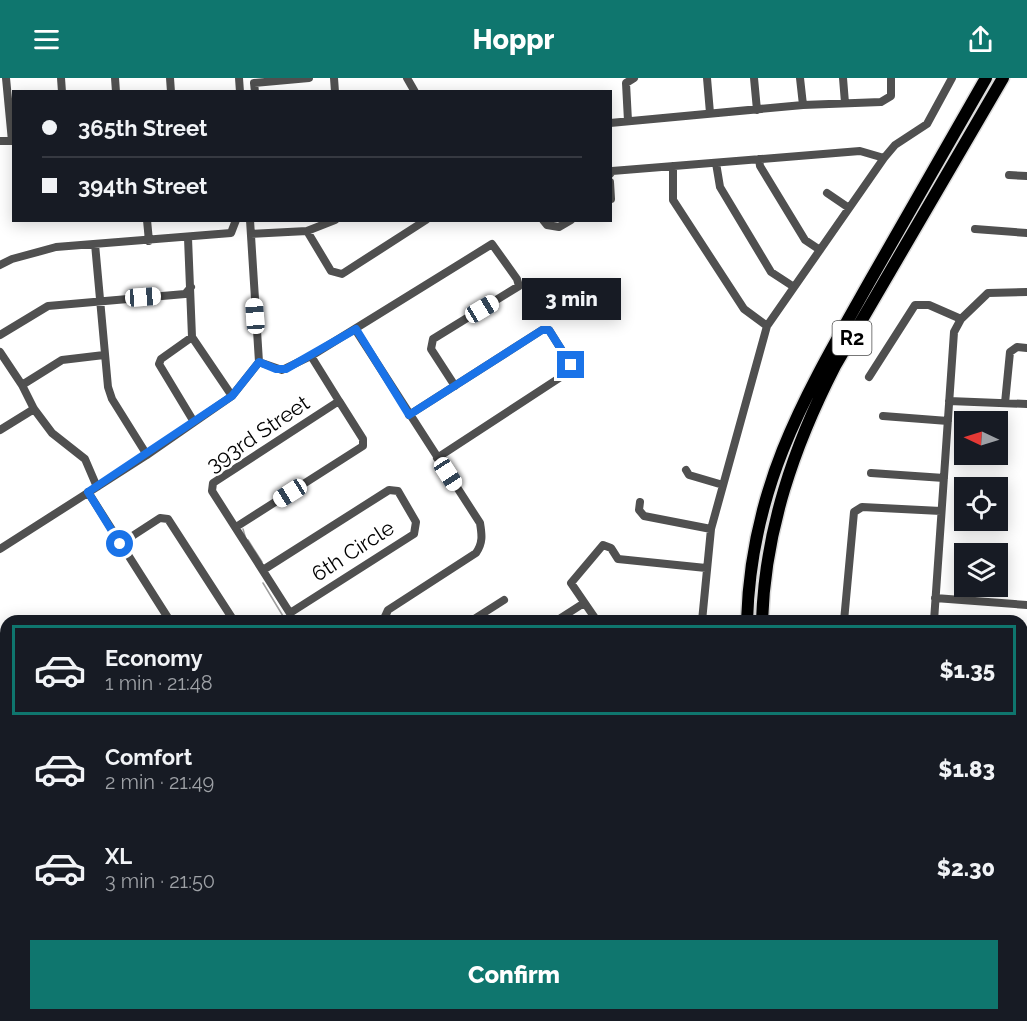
<!DOCTYPE html>
<html lang="en">
<head>
<meta charset="utf-8">
<style>
	body { margin:0; font-family:Raleway,sans-serif; background:#20242c; color:#f1f3f6; height:100vh; display:flex; flex-direction:column; font-size:22px; white-space:nowrap }
	* { box-sizing:border-box; margin:0 }
	p { font-size:20px; color:#9ea1a6 }
	.icon { flex:none; width:33px; height:33px; fill:none; stroke:currentColor; stroke-width:2; stroke-linecap:round; stroke-linejoin:round }
	.map { position:relative; flex:1; overflow:hidden }
	.sheet { position:absolute; left:0px; top:537px; width:1028px; height:406px; display:flex; flex-direction:column; background:#171b24; border-radius:18px 18px 0 0; box-shadow:0 3px 15px #0003 }
	.sheet>* { flex:none }
	.guide { position:absolute; left:12px; top:12px; width:600px; height:132px; border-radius:0px; box-shadow:0 3px 15px #0003; display:grid; align-content:center; height:132px; padding:0 30px; background:#171b24 }
	.needle { width:39px; rotate:274deg }
	.tools { position:absolute; left:954px; top:333px; display:grid; gap:12px }
	.tools a { display:grid; place-items:center; width:54px; height:54px; border-radius:0px; background:#171b24; box-shadow:0 3px 15px #0003; font-size:30px }
	.end { position:absolute; width:27px; height:27px; margin:-14px; border:8px solid #1a73e8; background:#fff; box-shadow:0 0 0 3px #fff }
	.from { border-radius:50% }
	.bubble { position:absolute; height:42px; border-radius:0px; background:#171b24; box-shadow:0 3px 15px #0003; font-size:20px; font-weight:800; line-height:42px; text-align:center }
	.car { position:absolute; width:18px; height:36px; margin:-18px -9px; border-radius:8px; box-shadow:0 0 4px 2px #0007; background:linear-gradient(#fff 24%,#345 0 40%,#fff 0 76%,#345 0 86%,#fff 0) }
	.guide b { display:flex; align-items:center; gap:21px; height:57px; font-size:22px }
	.guide b+b { border-top:2px solid #363941 }
	.guide i { width:15px; height:15px; background:#f1f3f6 }
	ul { padding:10px 0 0; list-style:none }
	li { display:flex; align-items:center; gap:18px; height:90px; margin:0 12px 9px; padding:0 18px; border:3px solid transparent; border-radius:0px }
	li div { flex:1 }
	li b { display:block; font-size:22px }
	li em { font-style:normal; font-weight:800 }
	li.active { border-color:#0f766e }
	li>.icon { width:54px; height:54px; stroke-width:1.5 }
	.primary-button { display:flex; gap:12px; margin-top:auto; padding:12px 30px }
	.primary-button a { flex:1; height:69px; border-radius:0px; background:#0f766e; color:#fff; font-size:24px; font-weight:800; line-height:69px; text-align:center }
	header { display:flex; justify-content:space-between; align-items:center; height:78px; padding:0 30px; background:#0f766e; color:#fff; font-size:27px; font-weight:800 }
	.map>svg:first-child { display:block }
</style>
</head>
<body>
<header><svg class="icon" aria-label="menu" viewBox="0 0 24 24"><path d="M4 6h16M4 12h16M4 18h16"/></svg>Hoppr<svg class="icon" aria-label="share" viewBox="0 0 24 24"><path d="M12 15V3M7 8l5-5 5 5M5 13v7h14v-7"/></svg></header>
<div class="map">
<svg width="1027" height="943" viewBox="0 0 1027 943">
	<rect width="100%" height="100%" fill="#fff"/>
	<g fill="none" stroke-linecap="round" stroke-linejoin="round">
		<path stroke="#9e9e9e" stroke-width="1.5" d="M243 451 245 458
			M248 462 262 484
			M263 505 286 543"/>
		<defs>
			<path id="highway" d="M747 543C751 406 806 316 871 201 909 134 947 67 986 0
				M762 543C765 452 794 368 835 288L1003 0
				M850 938 852 943
				M865 938 866 943"/>
		</defs>
		<use href="#highway" stroke="#dbdbdb" stroke-width="15"/>
		<path stroke="#505050" stroke-width="8" d="M6 0 12 63
			M61 0 62 14
			M115 0 116 14
			M170 0 171 14
			M239 0 240 14
			M334 0 335 14
			M407 0 415 14
			M707 0 710 35
			M754 0 757 32
			M800 0 803 27
			M843 0 845 25
			M255 14 254 5 309 0
			M628 43 626 5 634 0
			M610 45 803 27 881 24 891 18V0
			M0 63H14
			M759 81 760 88 805 162 820 172
			M716 85 720 109 771 194 794 209
			M673 88V122L744 231 767 248
			M610 96 612 93 860 73 884 80
			M1009 97 1027 98
			M610 104 611 121
			M827 115 849 130
			M147 142 149 163
			M250 142 259 284
			M543 142 547 147 559 149 571 142
			M975 151 1027 155
			M307 153 331 193 342 196 426 142
			M251 156 307 153 335 142
			M188 160 192 259 232 318
			M95 166 108 309 112 321 147 377
			M0 187 12 181 56 169 231 155 236 142
			M355 251 480 445C482 457 483 465 476 475L388 532 383 543
			M0 257 48 228 185 216 191 209
			M192 259 161 281 159 286 194 344
			M0 274 22 307 34 331 52 355 85 381 97 409
			M869 299 915 227H929L961 241
			M22 307 62 282 104 277
			M949 323 1027 326
			M1005 325 1010 274 1017 269 1027 270
			M409 337 542 252H549L571 287 570 293 437 380
			M883 338 948 343
			M0 352 34 331
			M686 392 689 397 723 407
			M871 395 944 400
			M88 414 170 543
			M640 424 639 432 644 438 711 451
			M236 449 363 368V361L339 323
			M120 466 160 440 168 441 234 543
			M0 471 147 377 232 318 259 284 282 292 311 278
			M263 492 389 412 398 413 416 444 414 456 290 535
			M935 520 1027 527
			M295 543 212 413 213 405 339 323 311 278 492 166 517 201 519 208 433 261 431 271 455 308
			M471 543 504 522
			M556 543 584 525
			M597 543 571 505 603 467 611 470 618 481 706 490
			M702 543 711 451 767 248 884 80 895 67 927 46 952 0
			M844 543 854 434 862 429 941 433
			M934 543 954 254 961 241 988 215 1027 214
			M1022 615 1027 618
			M0 686 6 695
			M0 707 6 703
			M0 770 6 766
			M0 829 6 825
			M0 889 6 885
			M43 938 47 943
			M216 938 219 943
			M296 938 300 943
			M366 938 370 943
			M459 938 461 943
			M519 942V943
			M106 943 115 938
			M306 943 315 938"/>
		<use href="#highway" stroke="#000" stroke-width="12"/>
	</g>
	<g fill="none" stroke-linecap="round" stroke-linejoin="round">
		<path stroke="#1a73e8" stroke-width="8" d="M120 466 88 414 232 318 259 284 276 291H286L356 251 409 337 542 252H549L571 287"/>
	</g>
	<g text-anchor="middle" stroke-width="5" stroke-linejoin="round" paint-order="stroke">
		<rect fill="#fff" stroke="#4c4c4c" stroke-width="1.5" x="832.5" y="243" width="39" height="34" rx="4.5"/>
		<g font-size="20" font-weight="bold" fill="#000">
			<text x="852" y="267">R2</text>
		</g>
		<g font-size="21" fill="#000" stroke="#fff">
			<text transform="translate(258 356) rotate(-34)" y="7">393rd Street</text>
			<text transform="translate(353 473) rotate(-33)" y="7">6th Circle</text>
		</g>
	</g>
</svg>
<div class="tools">
<a><svg class="needle" viewBox="-14 -14 28 28"><path d="M0-13l5 13h-10z" fill="#e53935"/><path d="M0 13l5-13h-10z" fill="#9ea1a6"/></svg></a>
<a><svg class="icon" aria-label="locate" viewBox="0 0 24 24"><circle cx="12" cy="12" r="6"/><path d="M12 2v4M12 18v4M2 12h4M18 12h4"/></svg></a>
<a><svg class="icon" aria-label="layers" viewBox="0 0 24 24"><path d="M12 4l9 5-9 5-9-5zM3 14l9 5 9-5"/></svg></a>
</div>
<i class="end from" style="left:120px;top:466px"></i>
<i class="end" style="left:571px;top:287px"></i>
<div class="bubble" style="left:522px;top:200px;width:99px">3 min</div>
<i class="car" style="left:143px;top:219px;rotate:86deg"></i>
<i class="car" style="left:482px;top:231px;rotate:59deg"></i>
<i class="car" style="left:255px;top:238px;rotate:356deg"></i>
<i class="car" style="left:448px;top:396px;rotate:147deg"></i>
<i class="car" style="left:290px;top:415px;rotate:238deg"></i>
<div class="guide">
<b><i class="from"></i>365th Street</b>
<b><i></i>394th Street</b>
</div>
<section class="sheet">
<ul>
<li class="active"><svg class="icon" aria-label="car" viewBox="0 0 24 24"><path d="M5 17H2v-5l4-1 3-4h7l3 4 3 1v5h-3M9 17h6M6 11h13"/><circle cx="7" cy="17" r="2"/><circle cx="17" cy="17" r="2"/></svg><div><b>Economy</b><p>1 min · 21:48</p></div><em>$1.35</em></li>
<li><svg class="icon" aria-label="car" viewBox="0 0 24 24"><path d="M5 17H2v-5l4-1 3-4h7l3 4 3 1v5h-3M9 17h6M6 11h13"/><circle cx="7" cy="17" r="2"/><circle cx="17" cy="17" r="2"/></svg><div><b>Comfort</b><p>2 min · 21:49</p></div><em>$1.83</em></li>
<li><svg class="icon" aria-label="car" viewBox="0 0 24 24"><path d="M5 17H2v-5l4-1 3-4h7l3 4 3 1v5h-3M9 17h6M6 11h13"/><circle cx="7" cy="17" r="2"/><circle cx="17" cy="17" r="2"/></svg><div><b>XL</b><p>3 min · 21:50</p></div><em>$2.30</em></li>
</ul>
<div class="primary-button"><a>Confirm</a></div>
</section>
</div>
</body>
</html>
